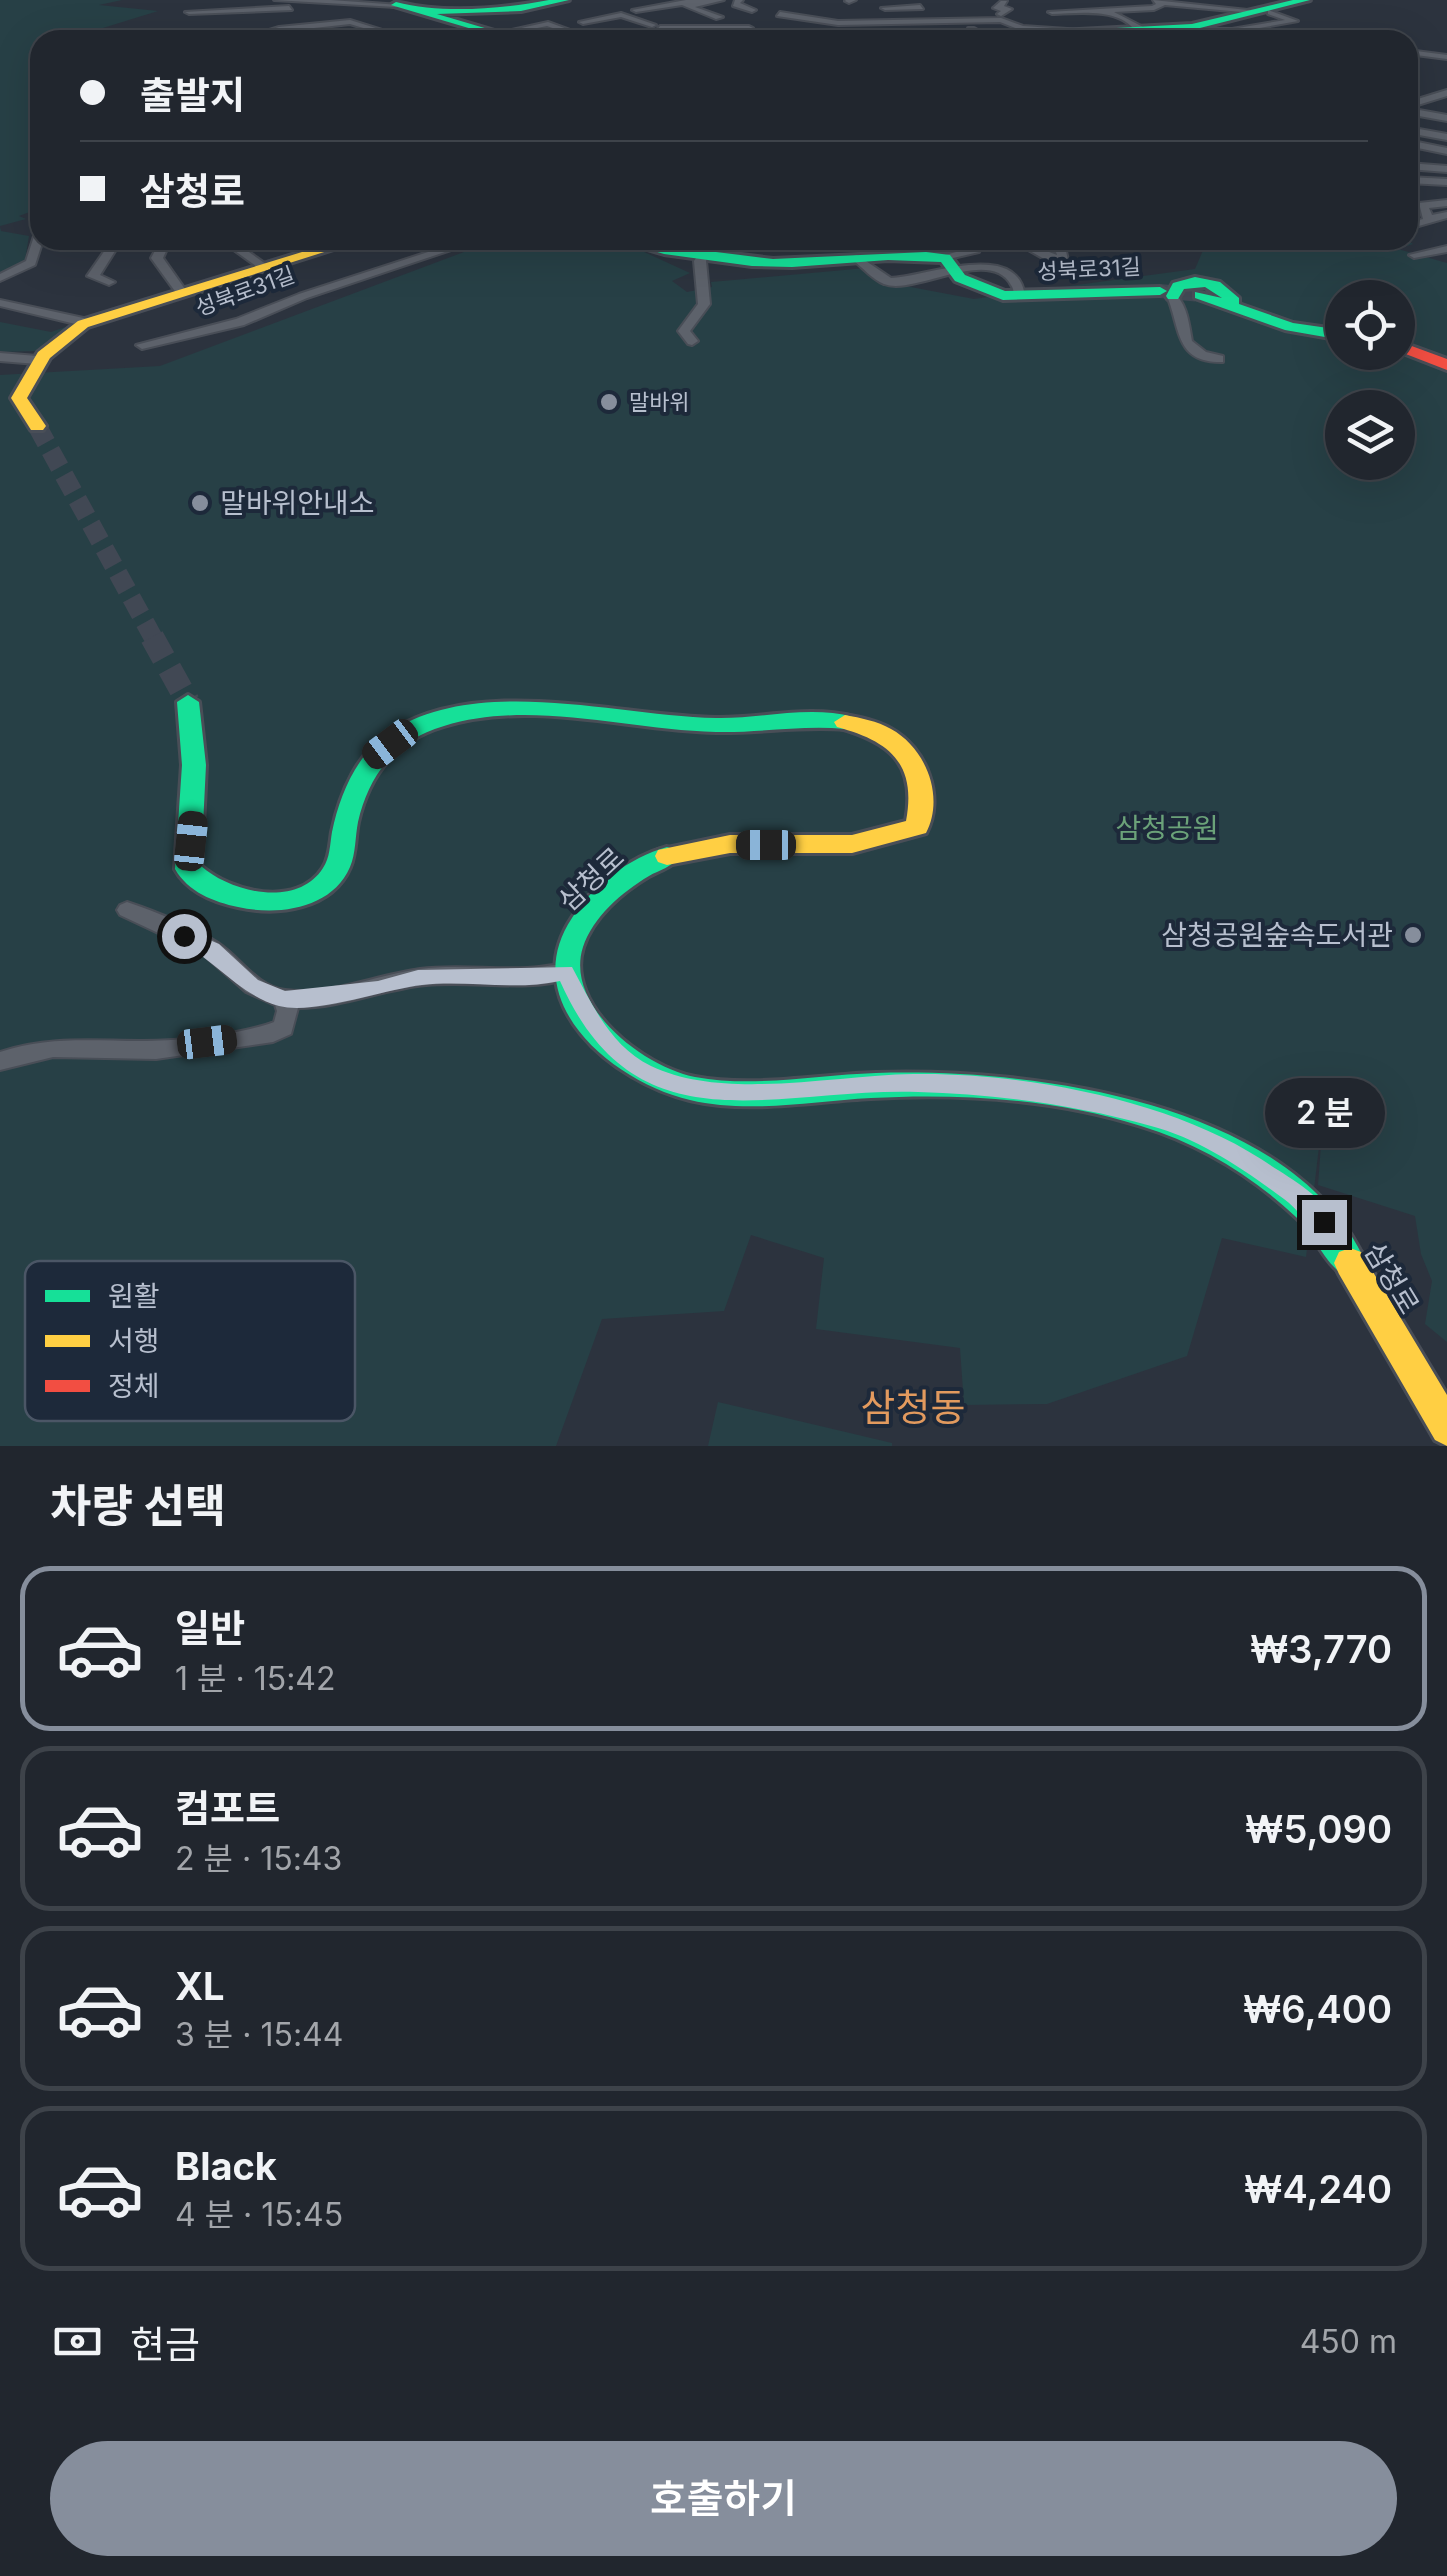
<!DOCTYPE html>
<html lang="ko">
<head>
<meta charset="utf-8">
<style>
	body { margin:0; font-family:Inter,"Noto Sans KR",sans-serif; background:#292e36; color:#f1f3f6; height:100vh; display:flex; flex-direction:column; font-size:38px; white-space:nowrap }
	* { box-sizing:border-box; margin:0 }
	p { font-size:32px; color:#a2a5aa }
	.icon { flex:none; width:55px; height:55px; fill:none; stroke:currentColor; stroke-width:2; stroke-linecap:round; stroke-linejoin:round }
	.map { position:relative; height:1446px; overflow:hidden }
	.panel { display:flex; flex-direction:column; background:#21262e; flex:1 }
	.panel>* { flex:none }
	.guide { position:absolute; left:30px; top:30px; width:1388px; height:220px; border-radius:30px; box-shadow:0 10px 40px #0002,0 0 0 2px #3e434a; display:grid; align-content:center; height:220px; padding:0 50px; background:#21262e }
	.fabs { position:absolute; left:1325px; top:280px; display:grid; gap:20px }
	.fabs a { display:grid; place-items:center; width:90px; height:90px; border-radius:50%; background:#21262e; box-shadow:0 10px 40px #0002,0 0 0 2px #3e434a; font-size:50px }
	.end { position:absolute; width:45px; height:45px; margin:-22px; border:12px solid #b7bfce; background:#111; box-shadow:0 0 0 5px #111 }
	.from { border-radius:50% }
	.bubble { position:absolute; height:70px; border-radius:35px; background:#21262e; box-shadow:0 10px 40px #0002,0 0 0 2px #3e434a; font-size:32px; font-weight:600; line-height:70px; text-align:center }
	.car { position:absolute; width:30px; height:60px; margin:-30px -15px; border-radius:12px; box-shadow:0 0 8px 2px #0007; background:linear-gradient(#222 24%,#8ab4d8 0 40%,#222 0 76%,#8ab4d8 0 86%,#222 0) }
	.guide b { display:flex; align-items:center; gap:35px; height:95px; font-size:38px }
	.guide b+b { border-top:2px solid #3e434a }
	.guide i { width:25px; height:25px; background:#f1f3f6 }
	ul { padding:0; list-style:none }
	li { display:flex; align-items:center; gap:30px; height:165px; margin:0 20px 15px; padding:0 30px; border:5px solid #3e434a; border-radius:30px }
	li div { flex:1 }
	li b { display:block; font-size:38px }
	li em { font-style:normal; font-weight:600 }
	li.active { border-color:#868e9c }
	li>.icon { width:90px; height:90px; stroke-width:1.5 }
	h2 { padding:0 50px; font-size:45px; line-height:120px }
	.pay { display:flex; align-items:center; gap:25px; height:110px; padding:0 50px; font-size:38px }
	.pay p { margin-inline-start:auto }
	.action { display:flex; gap:20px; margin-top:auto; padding:20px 50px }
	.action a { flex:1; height:115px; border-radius:60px; background:#868e9c; color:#fff; font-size:40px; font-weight:600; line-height:115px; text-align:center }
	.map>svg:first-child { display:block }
</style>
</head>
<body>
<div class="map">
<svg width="1447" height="1446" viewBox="0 0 1447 1446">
	<rect width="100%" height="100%" fill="#2c333e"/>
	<path fill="#274046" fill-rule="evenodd" d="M0 0H122L99 5 158 11 64 40H40V208L19 216 26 219 0 226Z
		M0 227 1 231 29 236 25 260 0 276Z
		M496 240H618L690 273 672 281 687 292 712 287 711 282 866 268 879 281 974 299 1195 269 1204 248 1216 240H1407L1413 244 1398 249 1447 263V1342L1425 1324 1432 1281 1421 1254 1415 1216 1318 1185 1324 1104 1306 1257 1222 1238 1187 1356 1047 1404 964 1405 960 1348 816 1329 824 1258 751 1235 724 1311 602 1319 556 1446H0V375L160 366ZM1342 298H1398V352H1342ZM1342 408H1398V462H1342Z
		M0 322 51 332 71 325 35 351 0 352Z
		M718 1402 892 1443V1446H708Z"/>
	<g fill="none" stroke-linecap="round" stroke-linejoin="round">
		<path stroke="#414854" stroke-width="14" stroke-dasharray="14 8" stroke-linecap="butt" d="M1160 291 1200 295"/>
		<path stroke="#414854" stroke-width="19" stroke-dasharray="19 9" stroke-linecap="butt" d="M37 426 154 639"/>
		<path stroke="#414854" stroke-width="24" stroke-dasharray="24 12" stroke-linecap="butt" d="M152 637 188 702"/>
		<defs>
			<path id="street" d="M274 0H331L400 5 396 7Z
				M686 0H724L695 7 723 17 716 19 682 5 636 12 632 10Z
				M735 0H743L740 3 756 10 752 12 733 6Z
				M856 0 849 3 845 1 846 0Z
				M1153 0 1257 11 1253 13 1165 5 1154 10 1114 12 1143 27 1148 40H1140C1128 6 1081 13 1052 14L1048 12 1152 6 1156 4Z
				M1001 1H1007L1004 6 1012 9 1001 16 997 14 1001 11 993 8Z
				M920 5 923 9 885 10 881 8Z
				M289 6 292 10 189 14 185 12Z
				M1268 10 1298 21 1232 33 1154 30 1158 28 1232 29 1285 20 1268 14Z
				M780 12 838 21 1001 18 1023 26 1097 31 1093 33 1034 31 1037 33 1033 35 1000 22 838 25 777 16Z
				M621 13 656 25 652 27 621 17 583 24 579 22Z
				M350 20 414 40H402L381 34 306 40 285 31 249 40 240 39 279 27ZM350 24 370 30 309 36 296 30Z
				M548 22 597 40H585L547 26 498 36 494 34Z
				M660 26H749L753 28 749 40H693L743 37 744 30H657Z
				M968 28H974L995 40H985L968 32Z
				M184 33 225 38 229 40 184 37 151 40Z
				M615 37 618 40H606L607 38Z
				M840 38H879L883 40H836Z
				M908 38H973L977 40H904Z
				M1408 50 1447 55V59L1408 54Z
				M1447 90V96L1408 108V102Z
				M1408 108 1447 115V121L1408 114Z
				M1408 127 1447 134V140L1408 133Z
				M1408 140 1447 148V154L1408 146Z
				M1408 163 1447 166V172L1408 169Z
				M1408 177 1447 179V185L1408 183Z
				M1447 200V206L1429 208 1432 215 1447 212V218L1408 229V223L1423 219 1419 203Z
				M40 230V240H43L35 265 0 281V274L26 261 35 233Z
				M112 240H122L100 275 115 282 109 285 87 276Z
				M161 240H171L163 258 187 292 185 294H177L151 258Z
				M220 240H232L270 267 260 269Z
				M465 240H481L307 298 244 325 142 349 136 345 236 319 299 294Z
				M679 240H690L681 252H673L672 250Z
				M804 240H831L870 246 919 245 924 248 919 251 870 252 809 243Z
				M986 240H1024C1016 246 994 246 986 240Z
				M1060 240H1072L1065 247 1068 260H1046L1023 247 1028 244 1057 255 1054 246Z
				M1447 246V252L1414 258 1409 255Z
				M975 247 980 250 979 252 940 261 934 258Z
				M704 251 709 254 706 261 710 304 690 331 698 341 692 345 688 344 678 331 698 304 694 261 700 252Z
				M857 255 891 278C925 277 1019 238 1025 297L1015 299C1014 295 1014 289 1011 285 990 246 914 296 884 284 873 280 862 267 853 260V256Z
				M1173 293C1187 302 1189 324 1192 341L1206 352 1223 356V362C1175 363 1181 330 1167 296Z
				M0 300 88 319 90 322 84 326 0 306Z
				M0 353 37 356 43 360 37 364 0 361Z
				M127 902C157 912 191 926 218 943 240 957 257 987 285 990 331 996 375 975 420 969 456 964 492 970 527 968 542 968 559 962 572 966L575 972 572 978C526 993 475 980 426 985 383 989 342 1008 298 1008L291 1034 273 1042 156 1059 53 1057 0 1070V1052C48 1036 92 1041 141 1041 178 1041 239 1035 274 1022L277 1011 275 1005 246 992 203 954 120 915 117 910 120 905Z"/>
			<path id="fast" d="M549 0H569L521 11 437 14 525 40H509L391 5 396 2C442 14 501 9 549 0Z
				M1293 0H1310L1192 30 986 40 1041 32 1192 24Z
				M618 240 773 259 926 252 950 255 965 275 1005 291 1160 287 1167 291 1160 295 1003 300 955 281 941 262 888 260 792 267 752 266 664 254Z
				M1195 277 1220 282 1239 298V304L1293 323 1342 330V340L1285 330 1195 298V292L1222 298 1205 287 1184 289 1178 299H1168L1166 296 1173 283Z
				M188 695 199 702 206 765 201 866C230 892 297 909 323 868 330 858 330 844 332 832 340 793 358 751 393 730 483 675 617 716 716 718 761 719 809 705 853 717L856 722 845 729C802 725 759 733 716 732 628 730 531 699 444 726 396 740 369 774 358 822 355 837 356 853 350 867 332 909 278 916 238 907 214 902 188 892 175 869L182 765 177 702Z
				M667 847 676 850 679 856C673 867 659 870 649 876 622 892 593 917 583 947 564 1006 644 1067 695 1077 755 1088 816 1075 876 1073 1031 1068 1294 1101 1366 1263L1361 1274 1350 1278C1325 1268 1316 1235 1296 1217 1251 1175 1200 1144 1141 1126 1056 1099 960 1093 871 1098 812 1101 749 1114 690 1100 613 1082 516 1002 572 918 593 885 629 858 667 847Z"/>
			<path id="slow" d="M341 240H362L88 327 50 358 27 398 46 426 43 430H31L11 398 38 352 78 321Z
				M845 715C861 718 877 721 891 729 926 748 945 797 926 833L852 853H730L667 865 658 862 655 856 658 850 730 835H852L906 821C917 763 889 741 837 727L834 722Z
				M1350 1248 1361 1252 1447 1395V1446L1435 1440 1339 1274 1334 1263 1339 1252Z"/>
			<path id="jam" d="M1398 341 1447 359V370L1398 351Z"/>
		</defs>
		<use href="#street" stroke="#494e57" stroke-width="4"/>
		<use href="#fast" stroke="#494e57" stroke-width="6"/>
		<use href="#slow" stroke="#494e57" stroke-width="6"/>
		<use href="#jam" stroke="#494e57" stroke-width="6"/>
		<use href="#street" fill="#5d626b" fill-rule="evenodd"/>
		<use href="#fast" fill="#16e098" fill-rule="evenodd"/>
		<use href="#slow" fill="#ffcf43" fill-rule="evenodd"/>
		<use href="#jam" fill="#f24e42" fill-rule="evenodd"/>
	</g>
	<path fill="#b7bfce" d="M184 929 219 944 258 980 285 991 378 981 418 970 572 967C592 1004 610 1046 651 1066 724 1101 834 1075 913 1074 1022 1072 1170 1100 1261 1159 1286 1176 1322 1194 1335 1222L1324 1233C1307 1226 1298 1209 1284 1199 1245 1170 1198 1138 1151 1126 1076 1105 995 1094 918 1092 773 1087 636 1153 560 981 515 991 468 980 422 985 385 989 315 1015 279 1006 239 995 215 959 177 941V931Z"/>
	<g fill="#868e9c" stroke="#1d293a" stroke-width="4">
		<circle cx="609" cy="402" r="10"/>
		<circle cx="200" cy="503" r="10"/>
		<circle cx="1413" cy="935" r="10"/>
	</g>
	<g text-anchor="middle" stroke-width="8" stroke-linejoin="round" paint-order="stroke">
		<g font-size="22" fill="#b7bfce" stroke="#1d293a">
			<text transform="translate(1089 269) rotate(-3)" y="8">성북로31길</text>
			<text transform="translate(245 291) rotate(-20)" y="8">성북로31길</text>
		</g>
		<g font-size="22" fill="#b7bfce" stroke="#1d293a" text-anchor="start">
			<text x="629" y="410">말바위</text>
		</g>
		<g font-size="28" fill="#b7bfce" stroke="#1d293a" text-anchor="start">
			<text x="220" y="513">말바위안내소</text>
			<text x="1393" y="945" text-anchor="end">삼청공원숲속도서관</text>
		</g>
		<g font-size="28" fill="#6ba279" stroke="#1d293a">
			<text x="1167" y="838">삼청공원</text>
		</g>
		<g font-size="28" fill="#b7bfce" stroke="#1d293a">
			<text transform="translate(591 879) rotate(-43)" y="10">삼청로</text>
			<text transform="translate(1392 1278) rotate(59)" y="10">삼청로</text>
		</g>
		<g font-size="38" fill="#e29a5e" stroke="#1d293a">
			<text x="913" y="1421">삼청동</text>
		</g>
	</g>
	<rect x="25" y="1261" width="330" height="160" rx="15" fill="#1d293a" stroke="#4b5666" stroke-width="2.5"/>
	<rect x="45" y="1290" width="45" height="12" fill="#16e098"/>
	<rect x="45" y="1335" width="45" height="12" fill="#ffcf43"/>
	<rect x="45" y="1380" width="45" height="12" fill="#f24e42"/>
	<g font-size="28" fill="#b7bfce">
		<text x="108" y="1306">원활</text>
		<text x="108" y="1351">서행</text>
		<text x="108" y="1396">정체</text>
	</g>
</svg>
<div class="fabs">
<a><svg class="icon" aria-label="locate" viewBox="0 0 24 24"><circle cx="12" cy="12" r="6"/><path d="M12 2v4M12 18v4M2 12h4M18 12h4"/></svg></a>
<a><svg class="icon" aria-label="layers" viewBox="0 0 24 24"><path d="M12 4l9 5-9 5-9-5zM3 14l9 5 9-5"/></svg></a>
</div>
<i class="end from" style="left:184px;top:936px"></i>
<i class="end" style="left:1324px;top:1222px"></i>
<div class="bubble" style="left:1265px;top:1078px;width:120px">2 분</div>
<i class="car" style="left:390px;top:744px;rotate:233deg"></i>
<i class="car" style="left:191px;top:841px;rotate:6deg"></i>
<i class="car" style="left:766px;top:845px;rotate:270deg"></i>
<i class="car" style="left:207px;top:1042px;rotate:83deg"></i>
<div class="guide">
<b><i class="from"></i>출발지</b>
<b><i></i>삼청로</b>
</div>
</div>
<section class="panel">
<h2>차량 선택</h2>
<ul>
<li class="active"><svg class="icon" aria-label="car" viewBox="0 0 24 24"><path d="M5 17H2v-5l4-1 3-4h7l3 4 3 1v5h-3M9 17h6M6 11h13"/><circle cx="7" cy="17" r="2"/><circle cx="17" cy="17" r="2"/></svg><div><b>일반</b><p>1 분 · 15:42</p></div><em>₩3,770</em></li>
<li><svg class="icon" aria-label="car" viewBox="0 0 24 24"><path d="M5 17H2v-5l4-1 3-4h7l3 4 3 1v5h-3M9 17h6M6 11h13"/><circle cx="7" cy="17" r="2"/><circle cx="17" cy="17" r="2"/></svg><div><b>컴포트</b><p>2 분 · 15:43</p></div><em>₩5,090</em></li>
<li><svg class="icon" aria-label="car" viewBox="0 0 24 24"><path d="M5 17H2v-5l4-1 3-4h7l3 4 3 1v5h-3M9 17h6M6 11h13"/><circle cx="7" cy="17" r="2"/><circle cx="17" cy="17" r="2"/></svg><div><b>XL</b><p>3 분 · 15:44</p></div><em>₩6,400</em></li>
<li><svg class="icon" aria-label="car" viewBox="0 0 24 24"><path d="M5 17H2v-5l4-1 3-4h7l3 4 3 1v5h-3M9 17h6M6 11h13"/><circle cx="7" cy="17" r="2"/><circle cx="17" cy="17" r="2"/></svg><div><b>Black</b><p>4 분 · 15:45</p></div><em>₩4,240</em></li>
</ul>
<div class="pay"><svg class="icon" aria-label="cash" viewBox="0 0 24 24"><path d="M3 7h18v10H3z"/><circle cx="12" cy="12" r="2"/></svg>현금<p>450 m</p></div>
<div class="action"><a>호출하기</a></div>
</section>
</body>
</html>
